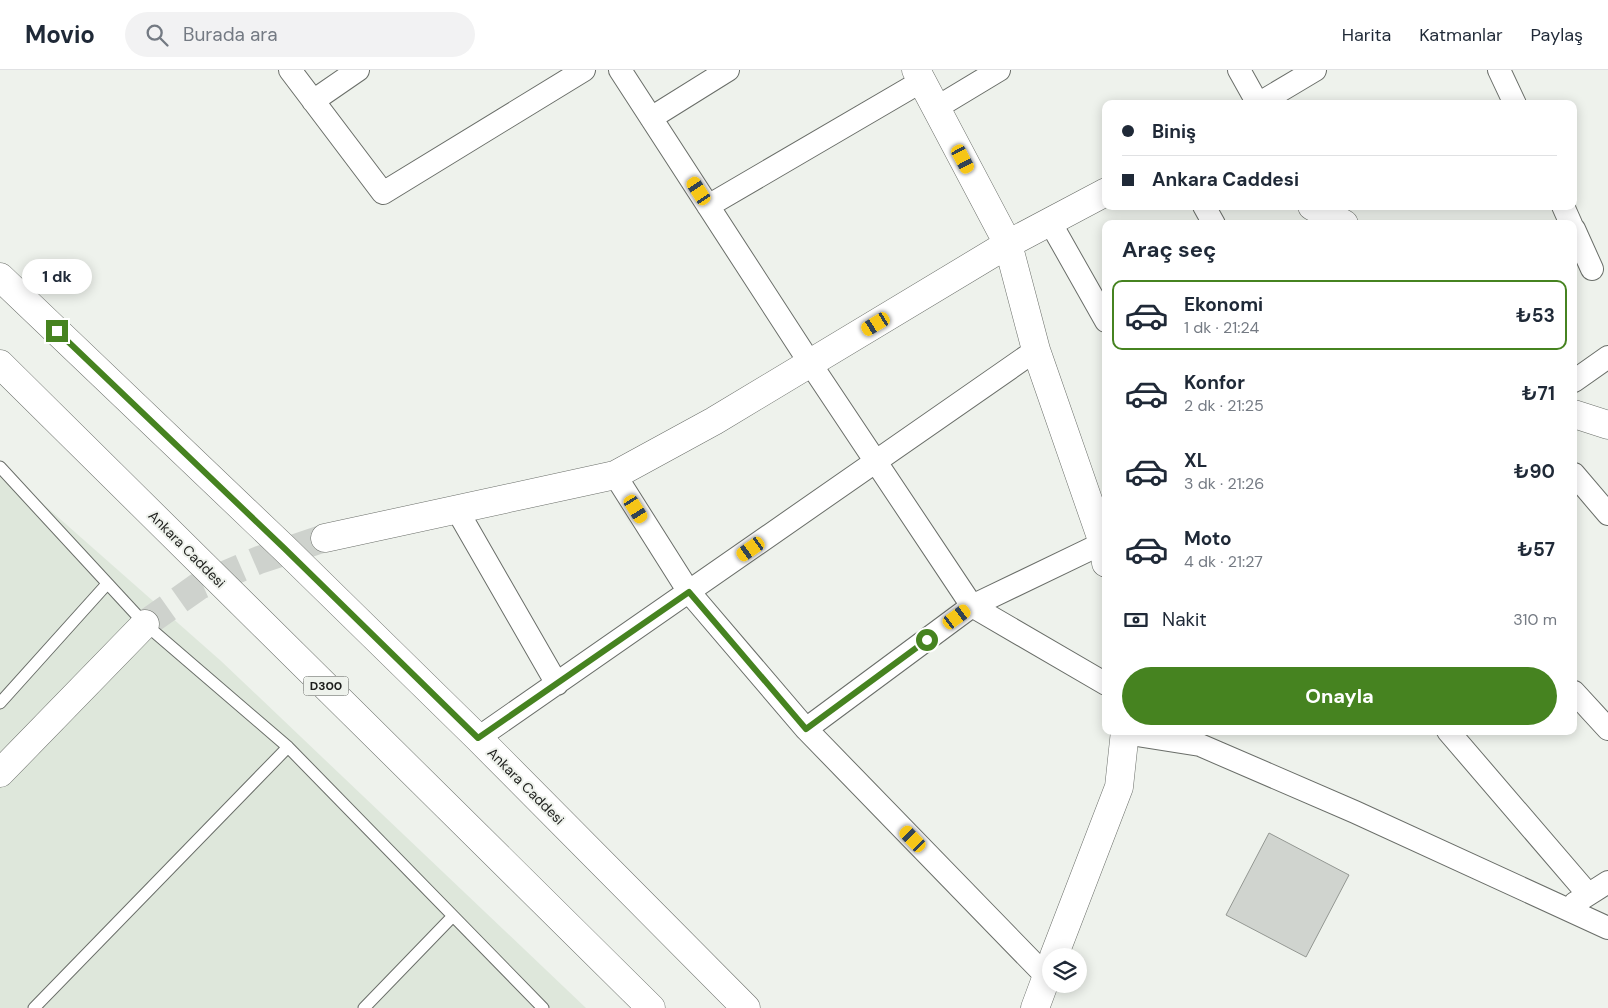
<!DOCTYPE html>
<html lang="tr">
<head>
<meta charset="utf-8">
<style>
	body { margin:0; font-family:"DM Sans",sans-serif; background:#f2f2f3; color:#1f2937; height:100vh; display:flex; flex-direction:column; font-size:19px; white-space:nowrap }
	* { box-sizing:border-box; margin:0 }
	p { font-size:16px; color:#747a83 }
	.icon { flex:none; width:28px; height:28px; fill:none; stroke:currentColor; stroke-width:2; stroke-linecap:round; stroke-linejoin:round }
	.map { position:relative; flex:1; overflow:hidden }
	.panel { position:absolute; left:1102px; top:150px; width:475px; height:515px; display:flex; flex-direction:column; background:#fff; border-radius:10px; box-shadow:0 2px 12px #0003 }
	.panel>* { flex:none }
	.banner { position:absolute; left:1102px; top:30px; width:475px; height:110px; border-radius:10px; box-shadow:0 2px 12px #0003; display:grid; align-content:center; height:110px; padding:0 20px; background:#fff }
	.controls { position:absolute; left:1042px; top:878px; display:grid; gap:10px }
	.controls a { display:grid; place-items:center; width:45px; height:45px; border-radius:50%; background:#fff; box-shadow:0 2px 12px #0003; font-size:25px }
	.end { position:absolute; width:22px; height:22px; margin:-11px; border:6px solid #468320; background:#fff; box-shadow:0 0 0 2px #fff }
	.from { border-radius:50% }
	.bubble { position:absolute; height:35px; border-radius:18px; background:#fff; box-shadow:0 2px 12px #0003; font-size:16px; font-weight:700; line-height:35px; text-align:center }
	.car { position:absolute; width:15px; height:30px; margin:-15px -8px; border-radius:6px; box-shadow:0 0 4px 1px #0007; background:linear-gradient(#f5c518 24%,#345 0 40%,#f5c518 0 76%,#345 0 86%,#f5c518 0) }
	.banner b { display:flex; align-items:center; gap:18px; height:48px; font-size:19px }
	.banner b+b { border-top:1px solid #e0e1e3 }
	.banner i { width:12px; height:12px; background:#1f2937 }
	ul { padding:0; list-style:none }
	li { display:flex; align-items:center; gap:15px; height:70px; margin:0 10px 8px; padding:0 10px; border:2px solid transparent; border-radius:10px }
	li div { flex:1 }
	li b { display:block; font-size:19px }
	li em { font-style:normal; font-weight:700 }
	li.on { border-color:#468320 }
	li>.icon { width:45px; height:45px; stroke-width:1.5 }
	h2 { padding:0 20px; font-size:22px; line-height:60px }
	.pay { display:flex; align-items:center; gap:12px; height:55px; padding:0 20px; font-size:19px }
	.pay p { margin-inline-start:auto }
	.action { display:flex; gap:10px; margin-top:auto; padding:10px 20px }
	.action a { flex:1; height:58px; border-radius:30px; background:#468320; color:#fff; font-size:20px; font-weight:700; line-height:58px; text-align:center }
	header { display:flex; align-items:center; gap:30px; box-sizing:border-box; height:70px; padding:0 25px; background:#fff; border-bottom:1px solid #e0e1e3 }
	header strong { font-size:24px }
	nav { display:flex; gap:28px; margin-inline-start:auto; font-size:18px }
	.search { width:350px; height:45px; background:#f2f2f3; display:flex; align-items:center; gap:12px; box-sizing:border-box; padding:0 18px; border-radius:28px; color:#747a83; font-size:19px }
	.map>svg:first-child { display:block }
</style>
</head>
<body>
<header>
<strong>Movio</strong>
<div class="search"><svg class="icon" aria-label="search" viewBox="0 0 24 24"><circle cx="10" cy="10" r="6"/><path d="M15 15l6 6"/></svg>Burada ara</div>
<nav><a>Harita</a><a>Katmanlar</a><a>Paylaş</a></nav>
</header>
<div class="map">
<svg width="1608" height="938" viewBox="0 0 1608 938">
	<rect width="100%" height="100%" fill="#eef2ec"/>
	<path fill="#dee7db" d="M0 396 221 591 586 938H0Z"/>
	<path fill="#d0d4cf" stroke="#939792" d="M1269 763 1349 805 1306 887 1226 845Z"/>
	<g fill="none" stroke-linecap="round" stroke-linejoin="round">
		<path stroke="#ced2cd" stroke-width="28" stroke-dasharray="28 14" stroke-linecap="butt" d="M145 554 199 516 259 490 325 468"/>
		<defs>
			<path id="lane" d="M0 397 145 554 288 677 543 938
				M0 633 107 514
				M34 938 288 677
				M364 938 453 846"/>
			<path id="street" d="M290 0 383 123 584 0
				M620 0 810 293 972 536 1106 614
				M1239 0 1258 34
				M1499 0 1515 34
				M313 31 358 0
				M1258 34 1315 0
				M936 38 999 0
				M651 48 728 0
				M708 136 922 11
				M1204 136 1214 154
				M1563 136 1571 154
				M1050 152 1106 251
				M1574 159 1592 199
				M1574 311 1608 287
				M1574 404 1608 444
				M615 405 689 522 806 659 1047 907
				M457 440 557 614
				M1574 622 1608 659
				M806 659 972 536 1103 473
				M1448 661 1588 824
				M1124 663 1200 675 1355 742 1608 858
				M478 668 1036 280
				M1575 833 1608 812"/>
			<path id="secondary" d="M916 0 1008 174 1036 280 1103 473 1106 493
				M1312 136 1344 154
				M1574 344 1608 355
				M325 468 615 405 714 351 1008 174 1106 122
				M0 703 145 554
				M1054 886 1119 717 1125 661
				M1035 938 1051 895"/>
			<path id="highway" d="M0 207 284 478 478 668 746 938
				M0 294 651 938"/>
		</defs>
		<use href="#lane" stroke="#6a6e69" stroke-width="13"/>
		<use href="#street" stroke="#6a6e69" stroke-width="24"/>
		<use href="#secondary" stroke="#6a6e69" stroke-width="29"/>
		<use href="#highway" stroke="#6a6e69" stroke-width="29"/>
		<use href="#lane" stroke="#fff" stroke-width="11"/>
		<use href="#street" stroke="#fff" stroke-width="22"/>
		<use href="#secondary" stroke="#fff" stroke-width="28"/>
		<use href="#highway" stroke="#fff" stroke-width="28"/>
	</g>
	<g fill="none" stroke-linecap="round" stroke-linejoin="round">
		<path stroke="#468320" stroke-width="6" d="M57 261 284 478 478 668 689 522 806 659 927 570"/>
	</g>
	<g text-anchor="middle" stroke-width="4" stroke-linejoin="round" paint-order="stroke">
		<rect fill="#eef2ec" stroke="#5b5d5a" stroke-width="1" x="303.5" y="606.5" width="45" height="19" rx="4"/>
		<g font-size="12" font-weight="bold" fill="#1c1d1b">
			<text x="326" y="620">D300</text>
		</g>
		<g font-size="14" fill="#1c1d1b" stroke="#eef2ec">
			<text transform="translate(187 479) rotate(45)" y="5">Ankara Caddesi</text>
			<text transform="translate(526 716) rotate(45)" y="5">Ankara Caddesi</text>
		</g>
	</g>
</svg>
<div class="controls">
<a><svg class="icon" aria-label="layers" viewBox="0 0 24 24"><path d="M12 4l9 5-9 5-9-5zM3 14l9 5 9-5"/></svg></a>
</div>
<i class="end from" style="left:927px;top:570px"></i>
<i class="end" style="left:57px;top:261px"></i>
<div class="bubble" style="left:22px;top:189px;width:70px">1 dk</div>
<i class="car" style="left:963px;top:89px;rotate:152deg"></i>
<i class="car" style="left:699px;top:121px;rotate:327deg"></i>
<i class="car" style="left:876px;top:254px;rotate:239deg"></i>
<i class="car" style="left:636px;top:439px;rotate:148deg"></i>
<i class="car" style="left:751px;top:479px;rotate:235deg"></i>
<i class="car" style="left:957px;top:547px;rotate:54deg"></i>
<i class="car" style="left:913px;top:769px;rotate:316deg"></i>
<div class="banner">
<b><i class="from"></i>Biniş</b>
<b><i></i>Ankara Caddesi</b>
</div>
<section class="panel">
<h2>Araç seç</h2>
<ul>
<li class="on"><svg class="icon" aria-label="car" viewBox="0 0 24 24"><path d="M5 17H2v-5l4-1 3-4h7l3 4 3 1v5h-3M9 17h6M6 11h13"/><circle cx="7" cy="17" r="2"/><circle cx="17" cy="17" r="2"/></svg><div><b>Ekonomi</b><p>1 dk · 21:24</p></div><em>₺53</em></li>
<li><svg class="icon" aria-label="car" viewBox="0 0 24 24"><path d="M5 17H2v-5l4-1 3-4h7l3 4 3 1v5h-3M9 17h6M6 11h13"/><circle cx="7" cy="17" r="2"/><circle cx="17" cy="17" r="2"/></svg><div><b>Konfor</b><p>2 dk · 21:25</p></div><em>₺71</em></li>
<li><svg class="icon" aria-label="car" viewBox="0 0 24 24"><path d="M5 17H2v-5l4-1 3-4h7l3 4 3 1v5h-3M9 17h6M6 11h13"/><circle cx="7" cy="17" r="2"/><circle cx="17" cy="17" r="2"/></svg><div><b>XL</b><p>3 dk · 21:26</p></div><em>₺90</em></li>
<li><svg class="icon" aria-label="car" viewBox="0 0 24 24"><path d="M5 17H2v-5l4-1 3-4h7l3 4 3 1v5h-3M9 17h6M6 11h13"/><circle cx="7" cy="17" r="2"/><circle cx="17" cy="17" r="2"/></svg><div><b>Moto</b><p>4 dk · 21:27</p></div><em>₺57</em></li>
</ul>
<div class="pay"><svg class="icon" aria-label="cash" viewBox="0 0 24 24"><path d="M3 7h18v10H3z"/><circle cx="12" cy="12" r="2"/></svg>Nakit<p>310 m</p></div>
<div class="action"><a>Onayla</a></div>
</section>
</div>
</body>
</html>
